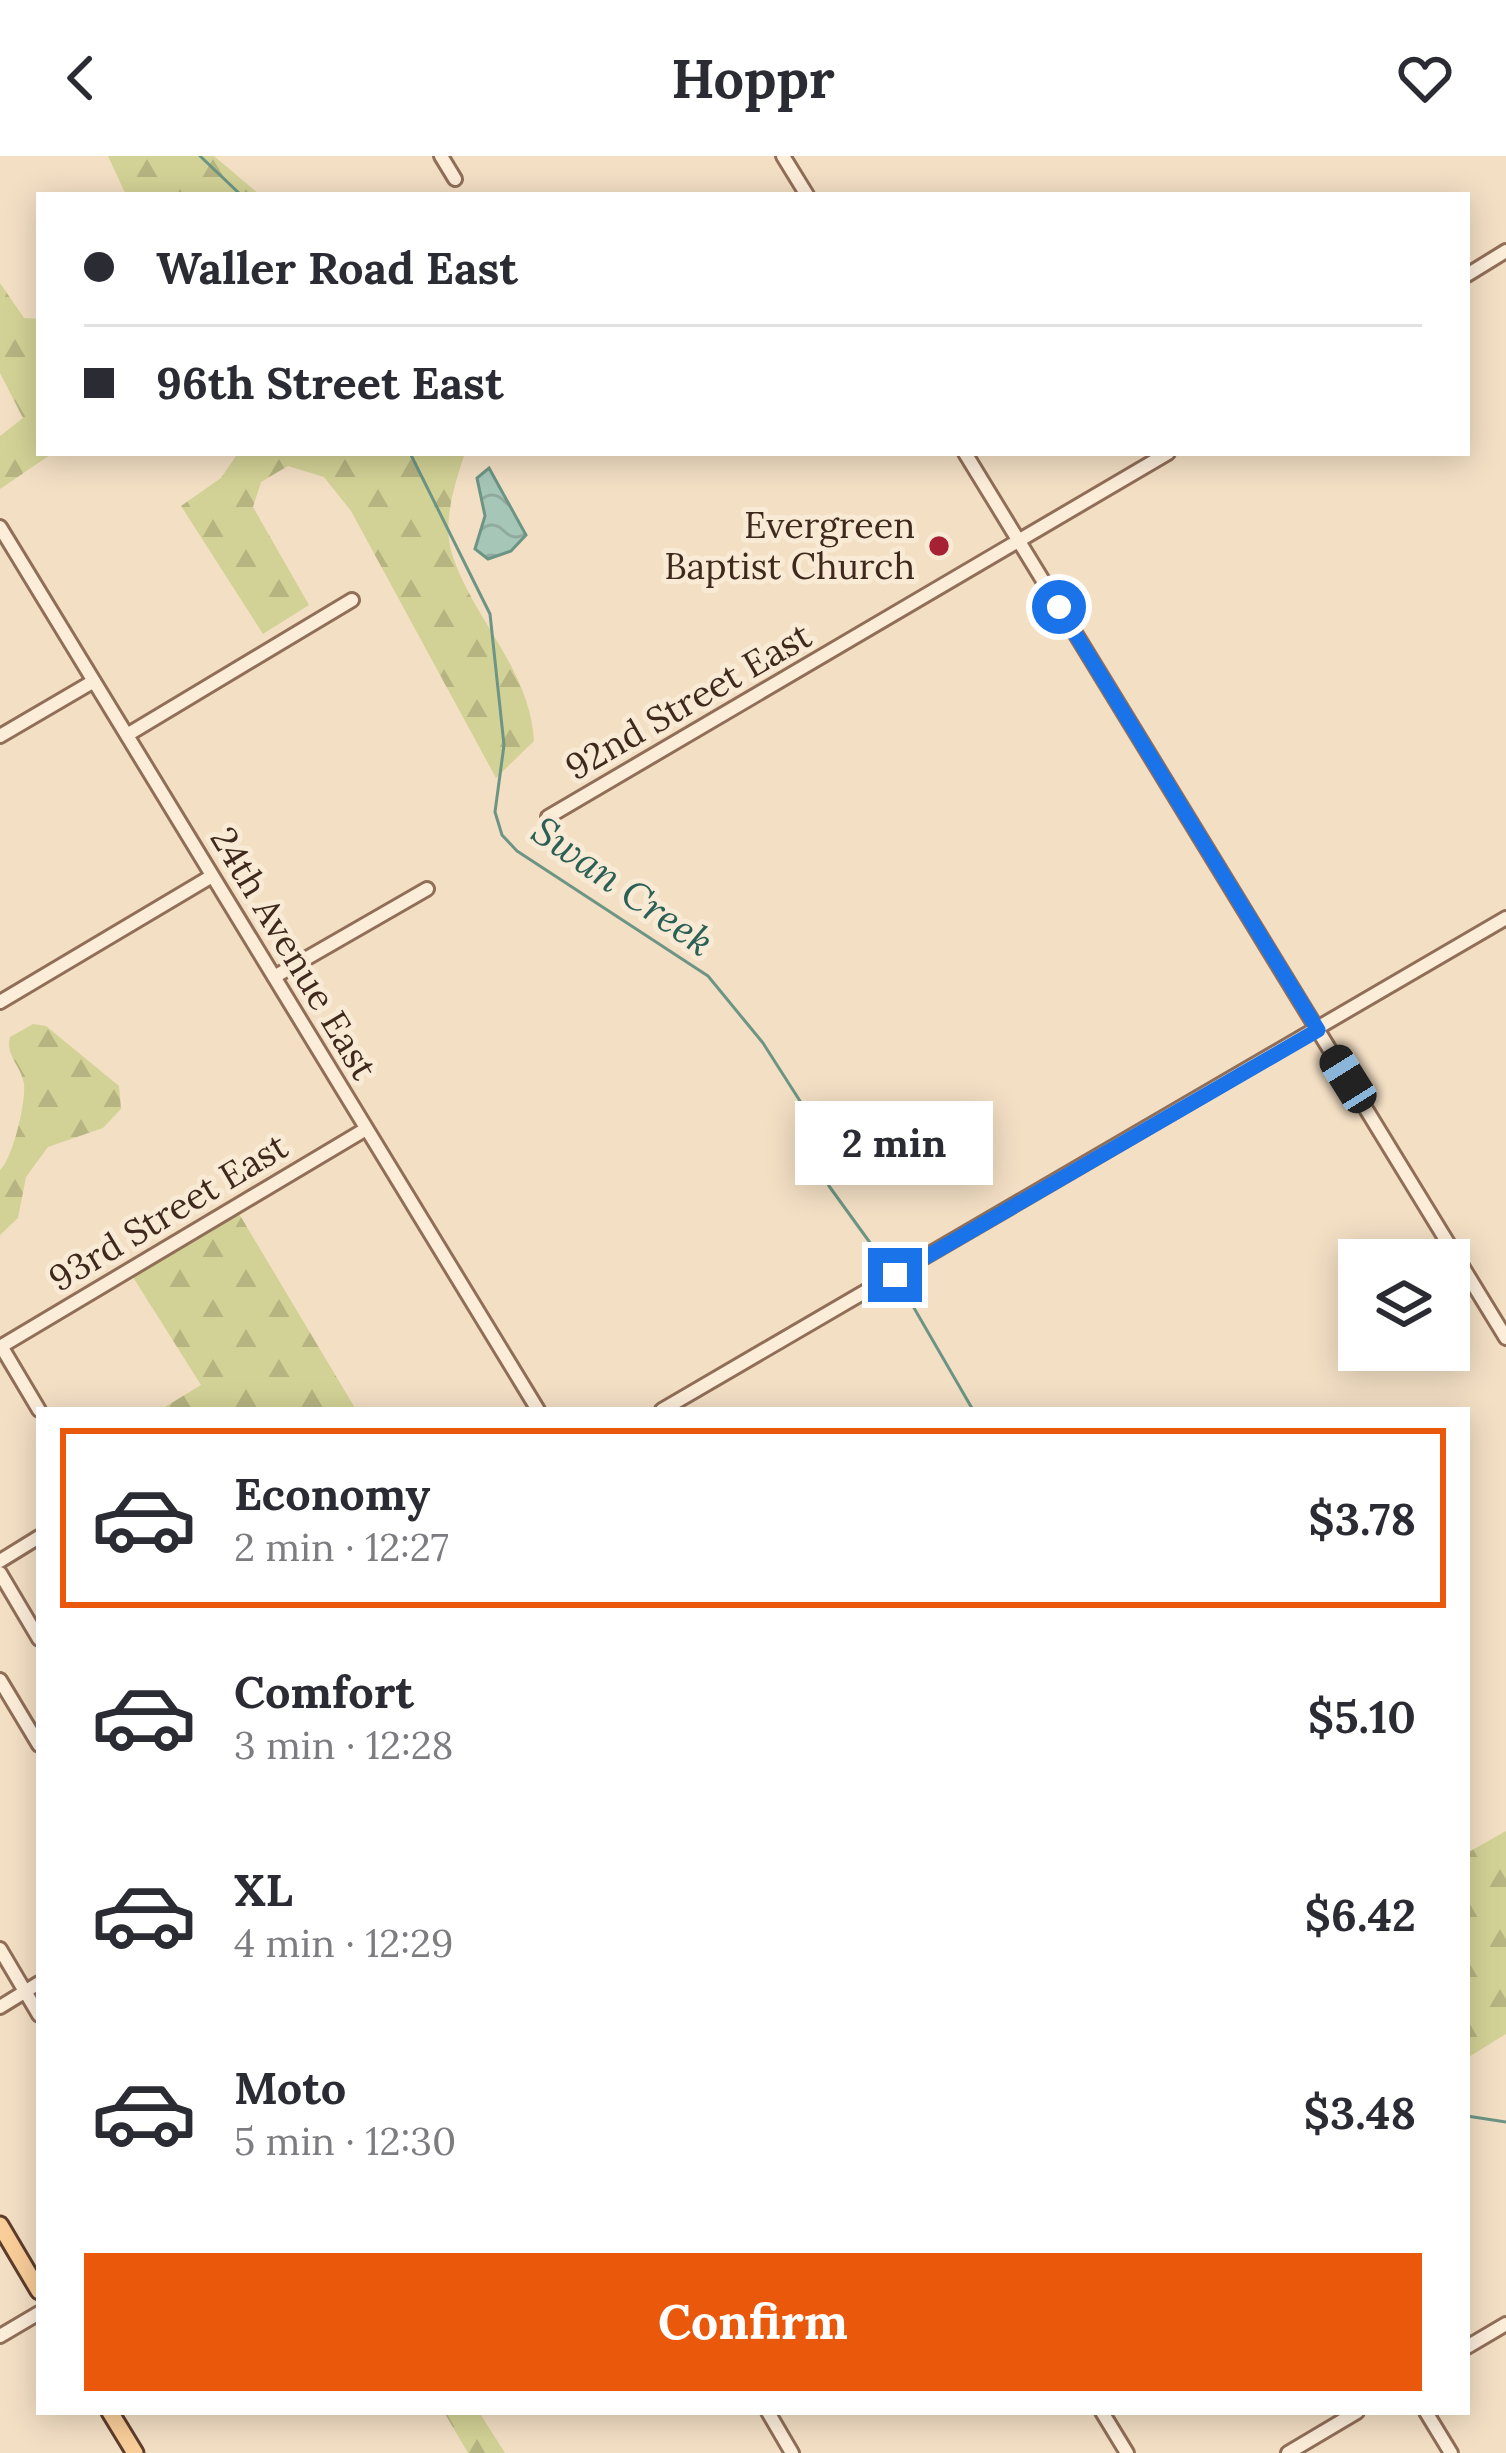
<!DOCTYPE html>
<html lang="en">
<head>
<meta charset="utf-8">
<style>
	body { margin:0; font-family:Lora,serif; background:#f2f2f3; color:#2b2b33; height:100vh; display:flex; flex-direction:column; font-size:45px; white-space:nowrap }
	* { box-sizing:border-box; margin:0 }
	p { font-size:39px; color:#7c7c81 }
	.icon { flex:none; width:66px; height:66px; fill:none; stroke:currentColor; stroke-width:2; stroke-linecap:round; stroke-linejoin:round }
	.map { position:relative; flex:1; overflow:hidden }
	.sheet { position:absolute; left:36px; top:1251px; width:1434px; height:1008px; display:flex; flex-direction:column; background:#fff; border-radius:0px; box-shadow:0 6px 30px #0003 }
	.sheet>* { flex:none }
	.top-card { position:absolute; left:36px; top:36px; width:1434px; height:264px; border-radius:0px; box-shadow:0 6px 30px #0003; display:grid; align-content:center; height:264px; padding:0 48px; background:#fff }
	.buttons { position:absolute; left:1338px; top:1083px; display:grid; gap:24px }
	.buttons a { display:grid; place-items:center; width:132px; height:132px; border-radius:0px; background:#fff; box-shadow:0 6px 30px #0003; font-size:60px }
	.end { position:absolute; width:54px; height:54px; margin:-27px; border:15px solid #1a73e8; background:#fff; box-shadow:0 0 0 6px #fff }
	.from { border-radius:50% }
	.bubble { position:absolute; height:84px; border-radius:0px; background:#fff; box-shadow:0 6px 30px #0003; font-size:39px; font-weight:700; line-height:84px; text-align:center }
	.car { position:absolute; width:36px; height:72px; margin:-36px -18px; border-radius:15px; box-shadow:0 0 9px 3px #0007; background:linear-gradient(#222 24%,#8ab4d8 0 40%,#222 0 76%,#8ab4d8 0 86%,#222 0) }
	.top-card b { display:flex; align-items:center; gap:42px; height:114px; font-size:45px }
	.top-card b+b { border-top:3px solid #e1e1e2 }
	.top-card i { width:30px; height:30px; background:#2b2b33 }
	ul { padding:21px 0 0; list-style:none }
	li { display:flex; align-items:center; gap:36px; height:180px; margin:0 24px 18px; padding:0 24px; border:6px solid transparent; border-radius:0px }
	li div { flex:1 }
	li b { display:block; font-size:45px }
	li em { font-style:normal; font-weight:700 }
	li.active { border-color:#ea580c }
	li>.icon { width:108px; height:108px; stroke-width:1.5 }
	.primary-button { display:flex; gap:24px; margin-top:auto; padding:24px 48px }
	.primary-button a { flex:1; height:138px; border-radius:0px; background:#ea580c; color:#fff; font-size:48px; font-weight:700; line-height:138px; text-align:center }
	header { display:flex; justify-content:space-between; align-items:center; height:156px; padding:0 48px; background:#fff; font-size:54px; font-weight:700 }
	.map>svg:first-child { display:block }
</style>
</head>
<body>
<header><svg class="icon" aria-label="back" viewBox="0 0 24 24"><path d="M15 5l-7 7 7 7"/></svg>Hoppr<svg class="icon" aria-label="heart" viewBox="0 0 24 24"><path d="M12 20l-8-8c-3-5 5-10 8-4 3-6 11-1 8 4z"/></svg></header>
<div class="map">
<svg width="1506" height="2297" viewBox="0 0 1506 2297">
	<defs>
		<pattern id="forest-firs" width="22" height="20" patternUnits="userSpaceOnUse" patternTransform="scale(3)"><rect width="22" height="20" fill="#d3d296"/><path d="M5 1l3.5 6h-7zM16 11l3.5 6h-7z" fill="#b6b481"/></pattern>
		<pattern id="water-waves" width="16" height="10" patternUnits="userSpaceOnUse" patternTransform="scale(3)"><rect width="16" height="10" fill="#a6c6b8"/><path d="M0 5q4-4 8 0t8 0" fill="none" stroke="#90aa9e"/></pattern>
	</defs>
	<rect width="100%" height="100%" fill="#f3dfc4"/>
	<path fill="url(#forest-firs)" d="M108 0H214L260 39H126Z
		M0 127 24 162 39 163V297H53L0 333V280L23 262 0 217Z
		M238 297H465C455 327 442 366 452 398 473 463 530 513 534 585L496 622 351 355 324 321 288 310 261 326 253 351 309 449 263 478 181 350 221 322Z
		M33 868 46 870 119 930 121 953 103 972 48 991 26 1021 18 1062 0 1079V1014C13 1002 26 946 24 928 21 909 5 900 10 881Z
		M238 1056 355 1252V1254H160L201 1229 131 1118Z
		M1506 1675V1878L1467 1902V1697Z
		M444 2256H479L505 2297H468Z"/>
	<path fill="url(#water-waves)" stroke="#6c9585" stroke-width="3" d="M489 312 526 379 511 395 488 403 475 393 485 360 477 322Z"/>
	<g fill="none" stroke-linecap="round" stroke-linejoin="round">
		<path stroke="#6c9585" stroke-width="3" d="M200 0 241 39
			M410 297 490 458 504 589 495 656 502 679 517 695 708 820 763 887 800 945 829 1030 884 1106
			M899 1126 973 1254
			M1467 1960 1506 1966"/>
		<defs>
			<path id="minor" d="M441 0 455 23
				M783 0 807 39
				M1467 119 1506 95
				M965 297 1506 1182
				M0 371 538 1254
				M127 579 352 444
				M0 580 94 525
				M548 661 1168 297
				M274 821 427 733
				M0 846 212 720
				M1 1190 39 1254
				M0 1191 366 973
				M662 1254 1506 762
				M0 1405 39 1381
				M0 1417 39 1483
				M0 1524 39 1589
				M0 1793 39 1859
				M0 1851 39 1827
				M0 2180 39 2157
				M1467 2191 1506 2168
				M768 2256 792 2297
				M1102 2256 1127 2297
				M1426 2256 1451 2297
				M1288 2297 1357 2256"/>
			<path id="major" d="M0 2069 39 2135
				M110 2256 135 2297"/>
		</defs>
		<use href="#minor" stroke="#906e58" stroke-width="18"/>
		<use href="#major" stroke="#5e3d2c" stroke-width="21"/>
		<use href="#minor" stroke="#fcedd9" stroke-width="12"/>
		<use href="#major" stroke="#f9ce99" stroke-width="15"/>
	</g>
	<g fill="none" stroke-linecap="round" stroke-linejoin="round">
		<path stroke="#1a73e8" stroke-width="15" d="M895 1119 1318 874 1059 451"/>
	</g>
	<circle fill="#a62134" stroke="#f9ead5" stroke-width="4.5" cx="939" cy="390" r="12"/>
	<g text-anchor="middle" stroke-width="10" stroke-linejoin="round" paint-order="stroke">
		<g font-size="36" fill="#3f291d" stroke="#f9ead5" text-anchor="end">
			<text x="915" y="382">Evergreen<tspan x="915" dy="41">Baptist Church</tspan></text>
		</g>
		<g font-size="36" fill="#3f291d" stroke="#f9ead5">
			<text transform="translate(688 545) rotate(-30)" y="13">92nd Street East</text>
			<text transform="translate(294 797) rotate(59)" y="13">24th Avenue East</text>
			<text transform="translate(168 1056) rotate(-31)" y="13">93rd Street East</text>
		</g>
		<g font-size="39" font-style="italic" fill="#2b6056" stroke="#f9ead5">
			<text transform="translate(623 730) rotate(35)" y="14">Swan Creek</text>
		</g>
	</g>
</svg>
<div class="buttons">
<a><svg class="icon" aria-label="layers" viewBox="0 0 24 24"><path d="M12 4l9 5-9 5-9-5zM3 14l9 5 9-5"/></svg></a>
</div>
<i class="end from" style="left:1059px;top:451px"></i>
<i class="end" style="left:895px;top:1119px"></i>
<div class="bubble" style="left:795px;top:945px;width:198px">2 min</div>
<i class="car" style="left:1348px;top:923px;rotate:328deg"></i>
<div class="top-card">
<b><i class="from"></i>Waller Road East</b>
<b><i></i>96th Street East</b>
</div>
<section class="sheet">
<ul>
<li class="active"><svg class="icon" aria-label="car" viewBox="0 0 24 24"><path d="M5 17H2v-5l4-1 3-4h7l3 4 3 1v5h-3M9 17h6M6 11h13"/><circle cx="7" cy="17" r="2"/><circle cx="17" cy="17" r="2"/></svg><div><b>Economy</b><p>2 min · 12:27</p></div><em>$3.78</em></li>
<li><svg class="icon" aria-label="car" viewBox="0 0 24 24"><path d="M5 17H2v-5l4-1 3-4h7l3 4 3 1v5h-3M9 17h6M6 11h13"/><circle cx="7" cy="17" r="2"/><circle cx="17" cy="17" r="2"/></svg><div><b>Comfort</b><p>3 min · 12:28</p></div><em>$5.10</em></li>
<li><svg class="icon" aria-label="car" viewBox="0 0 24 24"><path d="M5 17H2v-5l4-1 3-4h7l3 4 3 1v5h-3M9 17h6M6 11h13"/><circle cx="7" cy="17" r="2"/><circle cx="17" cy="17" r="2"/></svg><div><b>XL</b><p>4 min · 12:29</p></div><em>$6.42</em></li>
<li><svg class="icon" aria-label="car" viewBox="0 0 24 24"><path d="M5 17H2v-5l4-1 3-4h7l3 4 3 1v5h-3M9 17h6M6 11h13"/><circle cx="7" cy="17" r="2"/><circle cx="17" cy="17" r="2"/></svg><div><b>Moto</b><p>5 min · 12:30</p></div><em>$3.48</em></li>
</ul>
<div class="primary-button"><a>Confirm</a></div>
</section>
</div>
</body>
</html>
